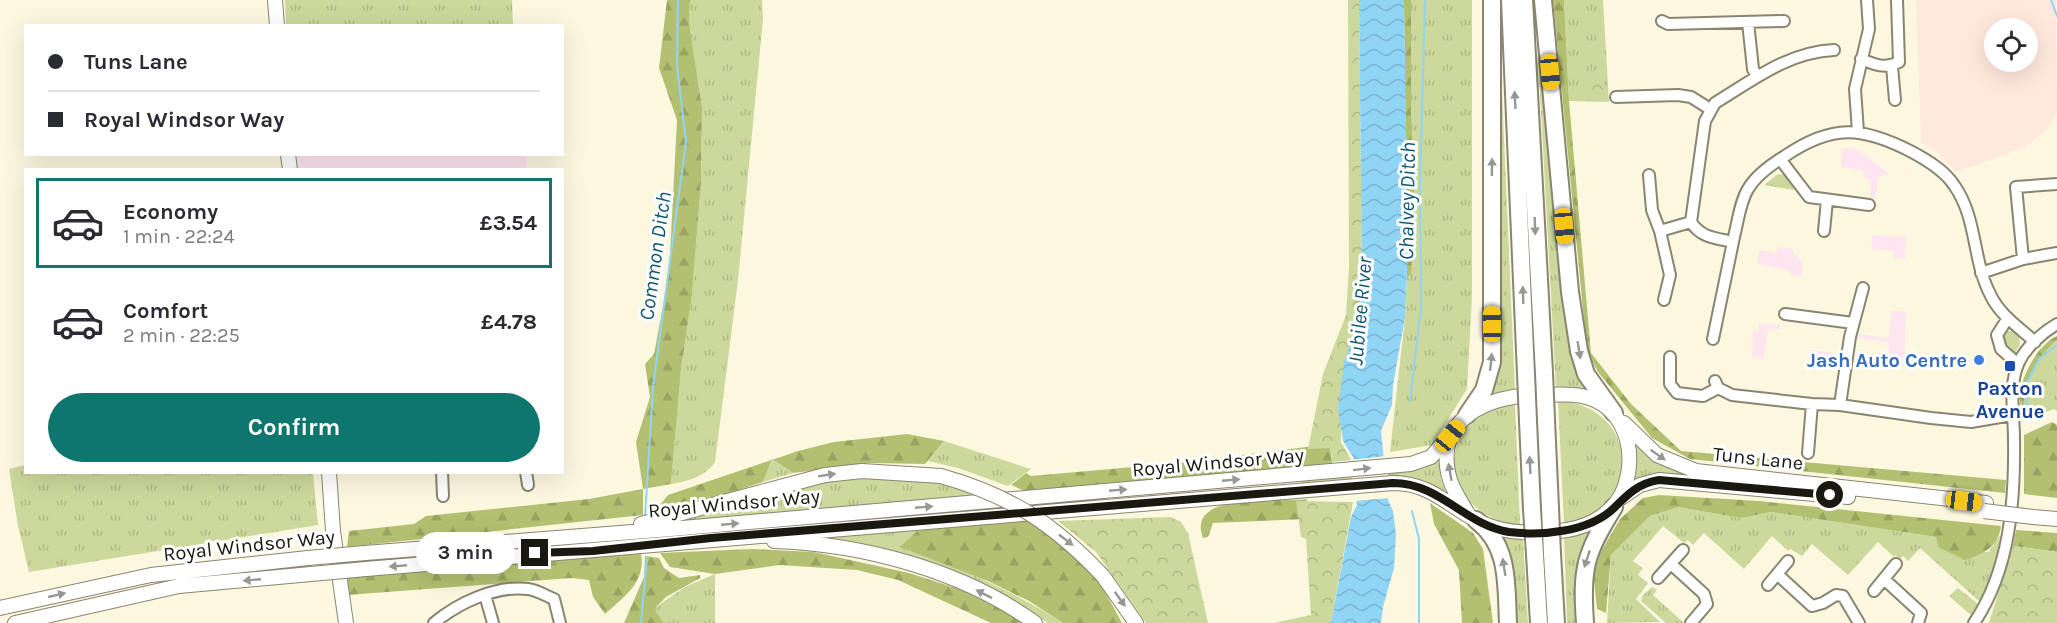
<!DOCTYPE html>
<html lang="en">
<head>
<meta charset="utf-8">
<style>
	body { margin:0; font-family:Karla,sans-serif; background:#f2f2f3; color:#2b2b33; height:100vh; display:flex; flex-direction:column; font-size:22px; white-space:nowrap }
	* { box-sizing:border-box; margin:0 }
	p { font-size:20px; color:#7c7c81 }
	.icon { flex:none; width:33px; height:33px; fill:none; stroke:currentColor; stroke-width:2; stroke-linecap:round; stroke-linejoin:round }
	.map { position:relative; flex:1; overflow:hidden }
	.side { position:absolute; left:24px; top:168px; width:540px; height:306px; display:flex; flex-direction:column; background:#fff; border-radius:0px; box-shadow:0 6px 24px #0002 }
	.side>* { flex:none }
	.banner { position:absolute; left:24px; top:24px; width:540px; height:132px; border-radius:0px; box-shadow:0 6px 24px #0002; display:grid; align-content:center; height:132px; padding:0 24px; background:#fff }
	.fabs { position:absolute; left:1984px; top:18px; display:grid; gap:12px }
	.fabs a { display:grid; place-items:center; width:54px; height:54px; border-radius:50%; background:#fff; box-shadow:0 6px 24px #0002; font-size:30px }
	.end { position:absolute; width:27px; height:27px; margin:-14px; border:8px solid #1a1910; background:#fff; box-shadow:0 0 0 3px #fff }
	.from { border-radius:50% }
	.bubble { position:absolute; height:42px; border-radius:21px; background:#fff; box-shadow:0 6px 24px #0002; font-size:20px; font-weight:700; line-height:42px; text-align:center }
	.car { position:absolute; width:18px; height:36px; margin:-18px -9px; border-radius:8px; box-shadow:0 0 4px 2px #0007; background:linear-gradient(#f5c518 24%,#345 0 40%,#f5c518 0 76%,#345 0 86%,#f5c518 0) }
	.banner b { display:flex; align-items:center; gap:21px; height:57px; font-size:22px }
	.banner b+b { border-top:2px solid #e1e1e2 }
	.banner i { width:15px; height:15px; background:#2b2b33 }
	ul { padding:10px 0 0; list-style:none }
	li { display:flex; align-items:center; gap:18px; height:90px; margin:0 12px 9px; padding:0 12px; border:3px solid transparent; border-radius:0px }
	li div { flex:1 }
	li b { display:block; font-size:22px }
	li em { font-style:normal; font-weight:700 }
	li.selected { border-color:#0f766e }
	li>.icon { width:54px; height:54px; stroke-width:1.5 }
	.primary-button { display:flex; gap:12px; margin-top:auto; padding:12px 24px }
	.primary-button a { flex:1; height:69px; border-radius:36px; background:#0f766e; color:#fff; font-size:24px; font-weight:700; line-height:69px; text-align:center }
	.map>svg:first-child { display:block }
</style>
</head>
<body>
<div class="map">
<svg width="2057" height="623" viewBox="0 0 2057 623">
	<defs>
		<pattern id="grass-tufts" width="24" height="20" patternUnits="userSpaceOnUse" patternTransform="scale(1.5)"><rect width="24" height="20" fill="#cdd89c"/><path d="M3 7l-1-3M5 7V3M7 7l1-3M15 17l-1-3M17 17v-4M19 17l1-3" fill="none" stroke="#afb985"/></pattern>
		<pattern id="forest-firs" width="22" height="20" patternUnits="userSpaceOnUse" patternTransform="scale(1.5)"><rect width="22" height="20" fill="#b3c071"/><path d="M5 1l3.5 6h-7zM16 11l3.5 6h-7z" fill="#99a461"/></pattern>
		<pattern id="park-crowns" width="20" height="18" patternUnits="userSpaceOnUse" patternTransform="scale(1.5)"><rect width="20" height="18" fill="#cdd89c"/><path d="M2 6a3 3 0 1 1 6 0M12 15a3 3 0 1 1 6 0" fill="none" stroke="#afb985"/></pattern>
		<pattern id="water-waves" width="16" height="10" patternUnits="userSpaceOnUse" patternTransform="scale(1.5)"><rect width="16" height="10" fill="#90d4f6"/><path d="M0 5q4-4 8 0t8 0" fill="none" stroke="#7cb5d2"/></pattern>
	</defs>
	<rect width="100%" height="100%" fill="#fcf8e0"/>
	<path fill="#fee5ef" d="M1842 148 1857 149 1890 174 1878 177 1876 198H1870L1871 180 1863 177 1864 171 1841 167Z
		M296 155H526L527 169H298Z
		M1872 235 1906 237 1905 259 1893 258V251L1871 249Z
		M1778 246 1793 249V254H1798V259L1803 260 1802 276 1793 275 1787 270 1757 264 1759 250 1777 253Z
		M1892 311H1906L1904 366H1891L1888 342 1856 338 1859 334 1888 338Z
		M1759 324 1780 325V329H1768L1764 358 1752 357 1753 330 1759 331Z
		M1811 350 1843 354 1841 368 1812 364Z"/>
	<path fill="#ffe8dc" fill-rule="evenodd" d="M1916 0H2056L2057 113 2045 132 2025 147 1956 172 1933 148 1921 143ZM1995 28H2028V62H1995Z"/>
	<path fill="url(#grass-tufts)" d="M285 0H512L513 25H286Z
		M690 0H762L763 19 738 280 715 462C705 477 688 481 671 484L681 369 692 295 701 182 702 107 689 23Z
		M1411 0H1472V296L1467 389 1432 445 1390 452 1405 317 1407 277 1411 275Z
		M1498 0 1515 390 1485 395Z
		M1535 0 1572 352 1576 372 1589 393 1556 389Z
		M1564 0H1603L1609 102 1569 101Z
		M1778 174 1786 175 1794 190 1764 185Z
		M2006 331H2013L2019 337 2020 344 2015 353 2005 347 2002 336Z
		M2057 340V411L2054 409 2028 419C2017 387 2034 362 2057 340Z
		M1558 400C1645 408 1642 517 1564 524Z
		M1515 403 1520 526C1478 521 1438 484 1460 439 1465 427 1475 414 1488 409 1496 405 1506 405 1515 403Z
		M944 441 1031 469 1008 486 958 468 928 461Z
		M1633 441 1695 473 1693 479 1633 483 1636 456Z
		M1441 455V479L1446 494 1436 488 1300 485 1302 480 1416 470 1424 468Z
		M772 459 793 473 763 482Z
		M25 465 26 472 313 473 318 525 29 572 18 526 9 469Z
		M914 473 989 494 678 524 707 511 810 480Z
		M1678 507 1741 518 1771 512 1936 537 1938 547 1989 552 2000 535 1998 557 1984 598 1980 602 1920 548 1908 561 1903 556 1900 559 1895 555 1894 557 1878 542 1848 575 1812 544 1802 556 1790 549 1788 551 1772 536 1744 569 1704 533 1693 545 1688 540 1684 543 1663 526 1633 561 1643 568 1638 575 1648 583 1636 599 1660 622 1607 623 1611 555 1650 516Z
		M915 527 917 531 901 547C958 567 1012 590 1063 623H1048L1007 598 794 536Z
		M1590 531 1580 623H1567L1564 536Z
		M1504 538 1523 539 1528 623H1515L1513 566Z
		M715 574V623H664L653 609 685 587Z
		M1652 587 1657 590 1653 595 1684 623H1666L1641 601 1642 596Z
		M1958 588 1978 604 1972 616 1949 596Z"/>
	<path fill="url(#forest-firs)" d="M667 0H690L689 23 702 107 701 182 692 295 681 369 671 484 643 489V515L347 547 349 531 414 524 426 516 589 499 643 489 636 442 650 397 645 364 654 354 669 274 677 120 659 68Z
		M1404 0H1411V113L1415 207 1411 275 1407 277Z
		M1553 0H1564L1569 101 1591 353 1631 404 1681 451 2006 480 2005 493 1690 459 1652 438 1598 372 1587 351Z
		M2057 336V340C2034 361 2017 388 2028 419H2025C2024 413 2020 406 2020 400 2019 379 2037 345 2057 336Z
		M2052 422 2057 425V498L2024 494V435Z
		M907 434 944 441 925 464 871 463 793 473 772 459 763 482 673 511H655L668 495 798 451 834 442Z
		M1330 444 1332 463 1285 470 1027 492 1011 485 1026 473 1031 476 1179 463Z
		M1659 495 1759 501 2001 526C1998 548 1984 553 1965 560L1938 547 1936 537 1771 512 1741 518 1678 507 1650 516 1611 555 1606 613 1597 609 1593 572 1602 550 1620 519 1643 498Z
		M1307 499 1305 519 1213 523 1208 537 1203 538C1185 490 1281 503 1307 499Z
		M1430 503 1473 533 1483 549 1493 623H1462L1459 570 1434 524Z
		M1029 518 1091 566 1122 623H1063L1029 601 988 581 900 547 917 531 958 524Z
		M2016 530 2057 533V552L2013 546Z
		M752 549 814 552 909 573 984 597 1023 623H991L898 580 857 570 780 565 715 574 670 567 660 553Z
		M641 553C646 582 625 596 605 614L593 597 589 580 572 578 347 595 345 578Z
		M645 556 659 558 664 568 679 578 700 575V578L666 597 654 609 664 623H624L644 577Z"/>
	<path fill="url(#park-crowns)" d="M1348 0H1359L1362 280 1359 330 1352 340 1338 409 1341 416V442L1351 460 1332 462 1331 448 1308 449 1323 374 1346 315 1349 267Z
		M1598 78 1604 85 1607 101 1587 100 1585 87Z
		M1296 501 1353 502 1331 623H1274L1311 615 1306 539 1301 537Z
		M1171 517 1181 522 1188 533 1208 623H1146L1096 552 1058 521Z
		M2013 546 2057 552V623H1989Z"/>
	<path fill="url(#water-waves)" d="M1359 0H1404L1408 251 1405 317 1393 385 1392 405 1381 431 1388 500 1393 511 1396 535 1394 568 1383 607 1381 623H1331L1351 517 1357 505 1353 457 1343 441 1338 409 1344 362 1352 340 1359 330 1362 280Z"/>
	<path fill="#fcf8e0" d="M1386 456 1390 498 1354 501 1350 460Z"/>
	<g fill="none" stroke-linecap="round" stroke-linejoin="round">
		<path stroke="#90d4f6" stroke-width="2" d="M2051 0 2057 16
			M1410 401 1421 306 1420 188 1425 0
			M2029 419 2025 386 2040 358 2057 345
			M1412 511 1419 539V623
			M645 517 653 387 686 142 677 66 678 0
			M641 623 647 557"/>
		<defs>
			<path id="minor" d="M1662 21 1668 24 1784 21
				M1748 22 1753 69 1757 77
				M1861 59C1875 65 1885 69 1899 62L1897 0
				M1892 66 1895 100
				M1616 97 1678 95 1691 97 1710 109
				M1858 132 1855 89 1869 29 1867 0
				M1780 159 1809 197 1869 205
				M1649 175 1652 210 1660 231 1670 275 1664 300
				M1660 231 1691 222
				M1824 231 1827 200
				M1733 242C1716 238 1701 238 1691 222L1705 121 1715 103C1753 80 1788 52 1834 50
				M2023 259 2016 187 2057 184
				M1981 273 2023 259 2057 253
				M1785 314 1853 323
				M2008 318 1997 335 2001 349 2018 364
				M1713 339C1720 305 1727 271 1734 237 1738 221 1740 202 1748 189 1756 175 1772 164 1785 156 1832 124 1862 126 1912 152 1927 160 1944 170 1954 185 1978 219 1972 261 1991 296 2000 315 2020 328 2035 342
				M1670 357V384L1677 393 1703 396 1718 388
				M1715 381 1718 388 1732 395 1812 404 1840 405 1931 418 1971 422 2012 415
				M1840 405 1850 337 1863 288
				M1808 453 1812 404
				M442 472 443 496
				M526 472 528 485
				M1671 564 1704 594 1707 604 1691 623
				M1777 574 1812 606 1823 603 1836 595 1843 596 1859 623
				M1658 578 1683 550
				M1884 579 1921 613 1918 623
				M1768 585 1788 561
				M1874 591 1896 564
				M485 595 493 623
				M434 623C458 603 496 585 528 589 537 590 546 596 554 599L560 623
				M1974 623C2010 570 2015 501 2014 439 2014 414 2008 386 2019 362 2026 347 2043 332 2057 324"/>
			<path id="major" d="M275 0 277 26
				M288 154 290 170
				M1624 423 1657 455 1696 471 1986 503
				M329 472 333 531 346 623
				M1621 498 1640 485 1659 480 1848 497
				M2033 517 2057 519
				M641 524 825 475 862 471 941 476
				M774 541C862 544 962 570 1035 623
				M365 553 671 529 1411 464 1431 457 1451 434
				M366 569 1393 483C1432 483 1450 508 1482 523 1508 535 1539 534 1567 530 1592 526 1617 511 1625 486 1637 449 1624 405 1582 396 1568 393 1552 395 1537 395 1488 395 1432 419 1450 480 1454 493 1463 504 1469 516
				M1103 576 1136 623
				M0 608 151 575 308 558
				M15 623 179 586 311 574"/>
			<path id="highway" d="M1510 0 1526 374
				M1524 0 1544 373
				M1543 0 1570 292 1579 351 1586 374 1614 413
				M1467 415 1484 390 1492 362V0
				M1546 420 1550 508
				M1528 421 1532 509
				M1476 520C1510 545 1506 585 1508 623
				M1535 554 1539 623
				M1552 554 1556 623
				M1585 623C1581 568 1585 554 1614 507"/>
		</defs>
		<use href="#minor" stroke="#8a8570" stroke-width="14"/>
		<use href="#major" stroke="#8a8570" stroke-width="16"/>
		<use href="#highway" stroke="#8a8570" stroke-width="20"/>
		<use href="#minor" stroke="#fff" stroke-width="10"/>
		<use href="#major" stroke="#fff" stroke-width="14"/>
		<use href="#highway" stroke="#fff" stroke-width="16"/>
		<defs>
			<path id="major-bridge" d="M941 476C1011 496 1053 523 1103 576
				M1984 511 2033 517
				M308 558 365 553
				M311 574 366 569"/>
			<path id="highway-bridge" d="M1544 373 1546 420
				M1526 374 1528 421
				M1550 508 1552 554
				M1532 509 1535 554"/>
		</defs>
		<use href="#major-bridge" stroke="#8a8570" stroke-width="16" stroke-linecap="butt"/>
		<use href="#highway-bridge" stroke="#8a8570" stroke-width="20" stroke-linecap="butt"/>
		<use href="#major-bridge" stroke="#fff" stroke-width="14"/>
		<use href="#highway-bridge" stroke="#fff" stroke-width="16"/>
	</g>
	<defs><path id="oneway-solid" d="M-6-.8H1V-3.2L6.5 0L1 3.2V.8H-6Z" transform="scale(1.5)"/></defs>
	<g fill="#989893">
		<use href="#oneway-solid" transform="translate(1515 100) rotate(-93)"/>
		<use href="#oneway-solid" transform="translate(1492 167) rotate(-89)"/>
		<use href="#oneway-solid" transform="translate(1535 226) rotate(88)"/>
		<use href="#oneway-solid" transform="translate(1523 295) rotate(-92)"/>
		<use href="#oneway-solid" transform="translate(1579 350) rotate(81)"/>
		<use href="#oneway-solid" transform="translate(1491 362) rotate(-84)"/>
		<use href="#oneway-solid" transform="translate(1658 455) rotate(35)"/>
		<use href="#oneway-solid" transform="translate(1530 465) rotate(-93)"/>
		<use href="#oneway-solid" transform="translate(1362 469) rotate(-7)"/>
		<use href="#oneway-solid" transform="translate(1450 472) rotate(-100)"/>
		<use href="#oneway-solid" transform="translate(827 475) rotate(-9)"/>
		<use href="#oneway-solid" transform="translate(1231 480) rotate(-5)"/>
		<use href="#oneway-solid" transform="translate(1118 490) rotate(-5)"/>
		<use href="#oneway-solid" transform="translate(924 507) rotate(-5)"/>
		<use href="#oneway-solid" transform="translate(730 524) rotate(-5)"/>
		<use href="#oneway-solid" transform="translate(1066 540) rotate(38)"/>
		<use href="#oneway-solid" transform="translate(1587 559) rotate(108)"/>
		<use href="#oneway-solid" transform="translate(398 566) rotate(175)"/>
		<use href="#oneway-solid" transform="translate(1504 567) rotate(-99)"/>
		<use href="#oneway-solid" transform="translate(252 580) rotate(175)"/>
		<use href="#oneway-solid" transform="translate(984 594) rotate(-153)"/>
		<use href="#oneway-solid" transform="translate(57 595) rotate(-13)"/>
		<use href="#oneway-solid" transform="translate(1120 599) rotate(54)"/>
	</g>
	<g fill="none" stroke-linecap="round" stroke-linejoin="round">
		<path stroke="#1a1910" stroke-width="8" d="M535 553 593 551 711 538 1393 483C1440 483 1465 525 1509 532 1542 536 1589 532 1614 508 1628 494 1639 483 1659 480L1830 495"/>
	</g>
	<circle fill="#3f7fe0" stroke="#fff" stroke-width="2" cx="1979" cy="360" r="6"/>
	<rect fill="#1a4fb4" stroke="#fff" stroke-width="2" x="2004" y="360" width="12" height="12" rx="3"/>
	<g text-anchor="middle" stroke-width="6" stroke-linejoin="round" paint-order="stroke">
		<g font-size="20" font-weight="bold" fill="#366cbe" stroke="#fff" text-anchor="end">
			<text x="1967" y="367">Jash Auto Centre</text>
		</g>
		<g font-size="20" font-weight="bold" fill="#164399" stroke="#fff">
			<text x="2010" y="395">Paxton<tspan x="2010" dy="23">Avenue</tspan></text>
		</g>
		<g font-size="20" fill="#1a1910" stroke="#fff">
			<text transform="translate(1758 458) rotate(6)" y="7">Tuns Lane</text>
			<text transform="translate(1218 462) rotate(-5)" y="7">Royal Windsor Way</text>
			<text transform="translate(734 503) rotate(-5)" y="7">Royal Windsor Way</text>
			<text transform="translate(249 545) rotate(-6)" y="7">Royal Windsor Way</text>
		</g>
		<g font-size="21" font-style="italic" fill="#0e5773" stroke="#fff">
			<text transform="translate(1407 201) rotate(-89)" y="7">Chalvey Ditch</text>
			<text transform="translate(655 256) rotate(-82)" y="7">Common Ditch</text>
			<text transform="translate(1360 311) rotate(-85)" y="7">Jubilee River</text>
		</g>
	</g>
</svg>
<div class="fabs">
<a><svg class="icon" aria-label="locate" viewBox="0 0 24 24"><circle cx="12" cy="12" r="6"/><path d="M12 2v4M12 18v4M2 12h4M18 12h4"/></svg></a>
</div>
<i class="end from" style="left:1830px;top:495px"></i>
<i class="end" style="left:535px;top:553px"></i>
<div class="bubble" style="left:416px;top:532px;width:99px">3 min</div>
<i class="car" style="left:1550px;top:72px;rotate:175deg"></i>
<i class="car" style="left:1564px;top:226px;rotate:175deg"></i>
<i class="car" style="left:1492px;top:324px;rotate:359deg"></i>
<i class="car" style="left:1450px;top:436px;rotate:39deg"></i>
<i class="car" style="left:1964px;top:501px;rotate:97deg"></i>
<div class="banner">
<b><i class="from"></i>Tuns Lane</b>
<b><i></i>Royal Windsor Way</b>
</div>
<section class="side">
<ul>
<li class="selected"><svg class="icon" aria-label="car" viewBox="0 0 24 24"><path d="M5 17H2v-5l4-1 3-4h7l3 4 3 1v5h-3M9 17h6M6 11h13"/><circle cx="7" cy="17" r="2"/><circle cx="17" cy="17" r="2"/></svg><div><b>Economy</b><p>1 min · 22:24</p></div><em>£3.54</em></li>
<li><svg class="icon" aria-label="car" viewBox="0 0 24 24"><path d="M5 17H2v-5l4-1 3-4h7l3 4 3 1v5h-3M9 17h6M6 11h13"/><circle cx="7" cy="17" r="2"/><circle cx="17" cy="17" r="2"/></svg><div><b>Comfort</b><p>2 min · 22:25</p></div><em>£4.78</em></li>
</ul>
<div class="primary-button"><a>Confirm</a></div>
</section>
</div>
</body>
</html>
